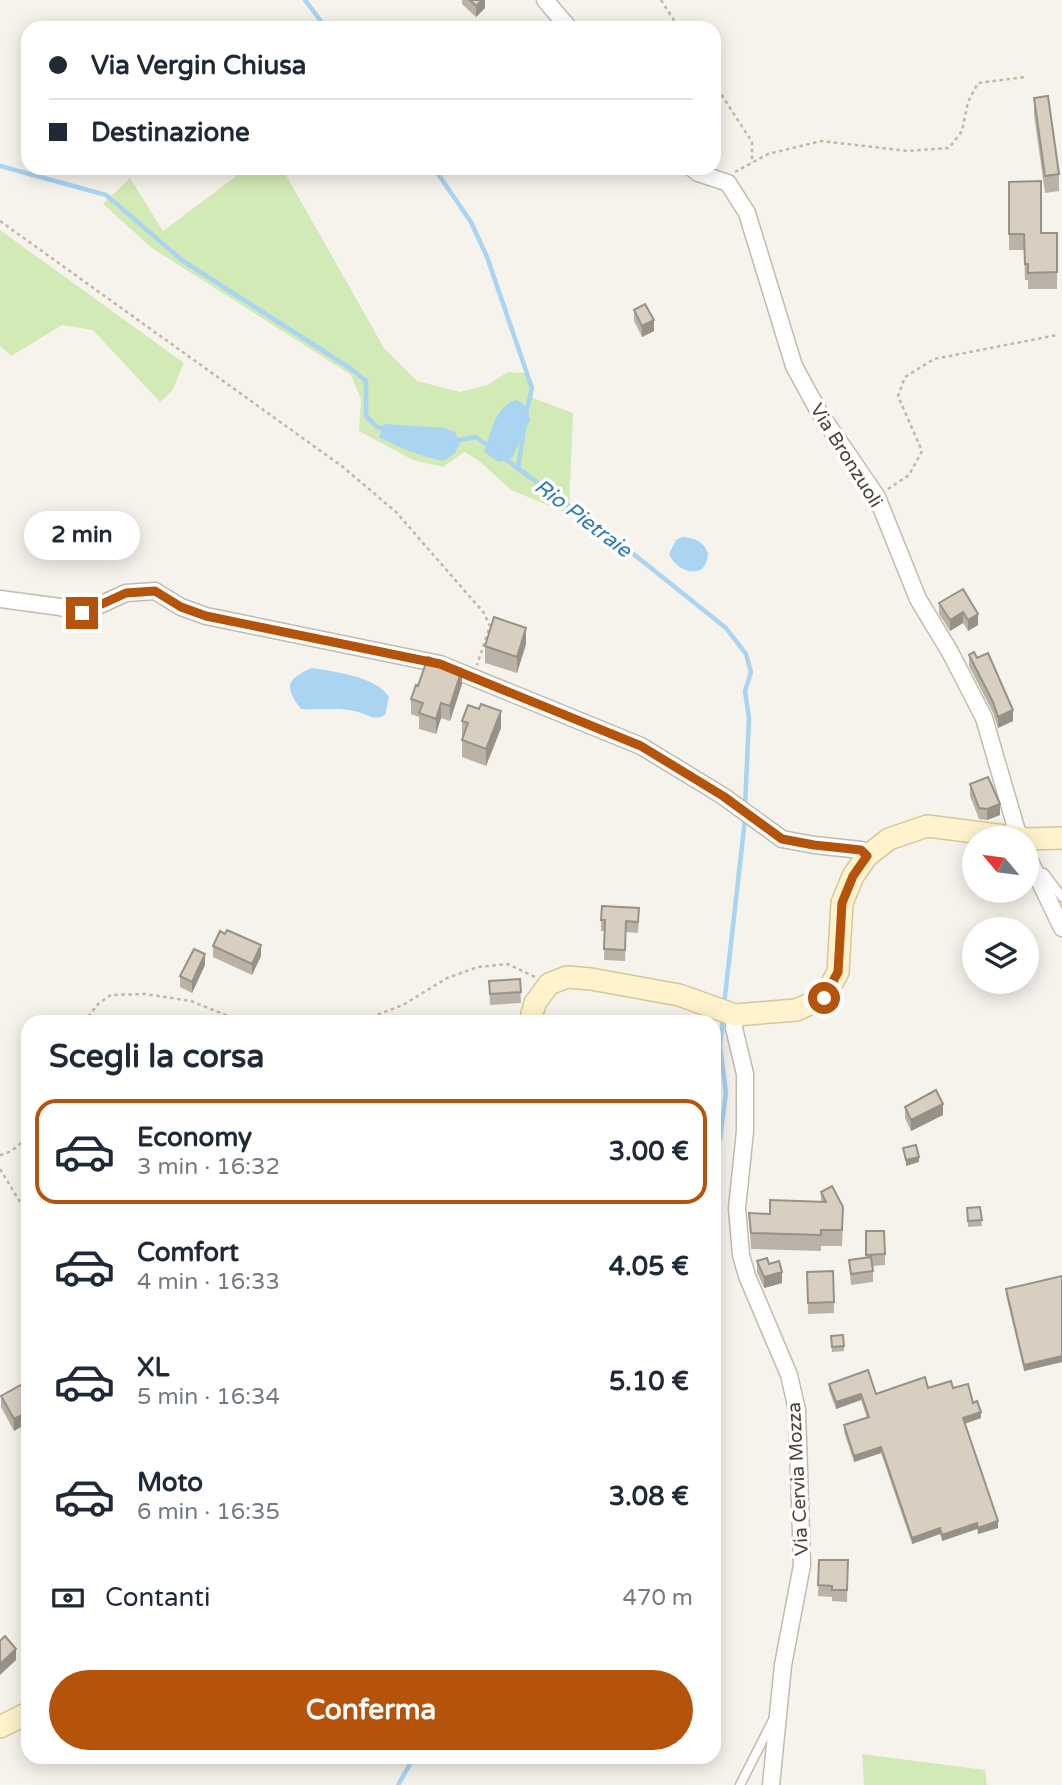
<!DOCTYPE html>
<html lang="it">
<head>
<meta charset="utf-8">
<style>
	body { margin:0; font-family:"Varela Round",sans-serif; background:#f2f2f3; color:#1f2937; height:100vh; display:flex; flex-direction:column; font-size:26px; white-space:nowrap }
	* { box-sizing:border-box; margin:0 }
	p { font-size:23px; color:#747a83 }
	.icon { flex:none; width:38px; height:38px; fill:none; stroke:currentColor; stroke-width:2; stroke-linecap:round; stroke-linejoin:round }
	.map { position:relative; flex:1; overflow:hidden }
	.drawer { position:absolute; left:21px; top:1015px; width:700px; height:749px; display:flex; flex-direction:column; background:#fff; border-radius:21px; box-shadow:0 4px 18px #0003 }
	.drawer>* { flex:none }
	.hud { position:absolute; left:21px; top:21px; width:700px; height:154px; border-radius:21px; box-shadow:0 4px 18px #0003; display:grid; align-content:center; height:154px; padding:0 28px; background:#fff }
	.needle { width:46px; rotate:299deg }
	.fabs { position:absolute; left:962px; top:826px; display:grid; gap:14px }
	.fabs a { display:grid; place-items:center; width:77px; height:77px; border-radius:50%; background:#fff; box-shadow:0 4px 18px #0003; font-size:35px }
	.end { position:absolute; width:32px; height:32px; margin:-16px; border:9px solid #b45309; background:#fff; box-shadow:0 0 0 4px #fff }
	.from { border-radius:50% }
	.bubble { position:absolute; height:49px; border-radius:24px; background:#fff; box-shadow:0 4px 18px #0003; font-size:23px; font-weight:800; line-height:49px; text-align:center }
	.hud b { display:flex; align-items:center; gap:24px; height:66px; font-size:26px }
	.hud b+b { border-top:2px solid #e0e1e3 }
	.hud i { width:18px; height:18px; background:#1f2937 }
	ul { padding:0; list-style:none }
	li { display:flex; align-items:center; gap:21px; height:105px; margin:0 14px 10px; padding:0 14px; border:4px solid transparent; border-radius:21px }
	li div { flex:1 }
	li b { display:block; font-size:26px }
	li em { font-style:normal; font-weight:800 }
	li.current { border-color:#b45309 }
	li>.icon { width:63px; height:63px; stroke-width:1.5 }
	h2 { padding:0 28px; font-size:32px; line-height:84px }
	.pay { display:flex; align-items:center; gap:18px; height:77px; padding:0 28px; font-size:26px }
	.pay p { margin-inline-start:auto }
	.cta { display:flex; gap:14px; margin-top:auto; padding:14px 28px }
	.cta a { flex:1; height:80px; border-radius:42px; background:#b45309; color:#fff; font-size:28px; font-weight:800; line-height:80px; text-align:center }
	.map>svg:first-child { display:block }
</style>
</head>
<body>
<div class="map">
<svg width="1062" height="1785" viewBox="0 0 1062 1785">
	<rect width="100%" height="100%" fill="#f6f3ec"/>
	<path fill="#d2eab5" d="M247 168H282L384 348 417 381 460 392 487 385 508 372 526 373 532 382 533 398 573 413 569 514 511 490 478 460 464 452 443 467 413 460 359 431 361 399 351 375 152 248 103 204 130 178 163 231Z
		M0 230 184 363 172 391 160 402 93 330 62 325 11 356 0 346Z
		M862 1754 985 1770 987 1785H864Z"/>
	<path fill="#a9d4f2" d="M517 400 527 407 530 420 512 458 499 462 484 452C491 433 495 405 517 400Z
		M384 424 444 428 455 432 460 443 455 453 443 461C421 456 399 448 379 437Z
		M682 537C695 538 703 541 708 553 707 582 677 573 669 554L676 540Z
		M312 668C335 672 376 676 389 697L385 715C375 721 368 715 358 712 342 707 318 710 301 709 284 687 286 679 312 668Z"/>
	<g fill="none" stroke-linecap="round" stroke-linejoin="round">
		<path stroke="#a9d4f2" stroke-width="4.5" d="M305 0 326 28
			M0 166 106 195 183 261 350 368 366 381V416L377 427 385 429
			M434 168 471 222 487 257 532 388 526 414
			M455 441 476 437 491 448
			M504 458 631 552 726 628 746 654 751 672 745 691 749 718 745 806
			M518 469 524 429
			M724 1005 745 819
			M714 1153 720 1139 726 1093 720 1046 723 1017
			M398 1785 414 1757"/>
		<defs>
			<path id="lane" d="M1039 873H1044L1062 897
				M740 1785 773 1720"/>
			<path id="street" d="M545 0 569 28
				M692 168 698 173 728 183 747 213 794 366 819 412 877 497 918 599 950 652 984 718 1019 838
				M0 599 60 607 82 613 126 593 155 591 181 607 206 616 440 664 641 746 723 796 782 839 814 845 861 850 867 856
				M1027 855 1062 928
				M735 1015 734 1028 745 1074V1131L737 1208 741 1255 747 1276 789 1375 797 1410 802 1565 783 1665 771 1785"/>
			<path id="secondary" d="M1027 839 1062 838
				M530 1022 535 1003 549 984 567 977 591 979 679 995 735 1015 796 1010 824 998 838 972 842 903 853 876 867 856 889 839 927 826 1022 838
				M0 1727 28 1713"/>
		</defs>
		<use href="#lane" stroke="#c2bbae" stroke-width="11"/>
		<use href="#street" stroke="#c2bbae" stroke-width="19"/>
		<use href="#secondary" stroke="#d6c79b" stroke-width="24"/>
		<path stroke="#c4b79f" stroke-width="2.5" stroke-dasharray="3.5 3.5" stroke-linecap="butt" d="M661 0 679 28
			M714 83 752 142V163
			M735 172 768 154 821 141 908 151 949 148 962 131 968 102 978 83 1025 77
			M0 221 343 467 396 512 484 613 490 626 477 665
			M888 489 909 475 922 451 898 396 905 377 934 359 1057 335
			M84 1022 98 1004 111 995 145 994 191 1001 243 1022
			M358 1022 403 1005 447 978 478 967 508 964 535 977
			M0 1155C12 1153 22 1143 28 1134
			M0 1169 28 1215"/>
		<use href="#lane" stroke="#fff" stroke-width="8"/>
		<use href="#street" stroke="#fff" stroke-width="16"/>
		<use href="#secondary" stroke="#fff3cd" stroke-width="21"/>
	</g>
	<path fill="#bab2a6" d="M462 0H485V8L476 17 462 4Z
		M1034 98 1059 174V191L1045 193 1034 115Z
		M1009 182 1041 233H1057V289H1028V280H1025L1024 250H1009Z
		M634 310 654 331 642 337 634 321Z
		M963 589 978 625 968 631 963 623 950 631 939 614V603Z
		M526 644 517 673 485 663V646Z
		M969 655 1013 721 998 728 993 713 969 666Z
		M462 684 450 721 441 718 436 734 419 729V717L411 714V699L418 686Z
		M462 721 501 728 486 766 462 757Z
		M970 784 1000 815 987 820 979 819 970 796Z
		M639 919 638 933 626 932 625 961 604 960 605 931H601V920Z
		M213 946 261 956 252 975 213 957Z
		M205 965 192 993 180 987V976Z
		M520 979 521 1003 490 1005 489 981Z
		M905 1107 943 1115 911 1131 905 1118Z
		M821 1192 843 1223 842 1246H821V1251L751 1249 749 1213 770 1214 821 1201Z
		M980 1207 982 1226 968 1227 967 1208Z
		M866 1231 885 1254V1265L873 1266V1282L851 1285 849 1260 866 1258Z
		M757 1261 782 1283 764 1288 757 1272Z
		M833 1271 834 1313 808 1314 807 1272Z
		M1062 1276V1362L1024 1371 1006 1295V1289Z
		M831 1336 844 1346V1351L832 1352Z
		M28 1381 14 1431 1 1407V1396Z
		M829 1384 876 1394 928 1388H953L973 1403 981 1418 965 1424 998 1528 978 1534 977 1529 942 1541 940 1534 912 1544 881 1453 854 1462 844 1432V1425L867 1418 861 1400 836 1409 829 1390Z
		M819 1560H848L847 1602 832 1601V1597L818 1596Z"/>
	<path fill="#979187" d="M482 0H485V8L476 17V6Z
		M654 320V331L642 337V326Z
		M963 612V623L950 631V620Z
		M978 614V625L968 631V620Z
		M526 628V644L517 673V657Z
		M462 669V684L450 721V706Z
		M441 703V718L436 734V719Z
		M1013 710V721L998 728V717Z
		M501 711V728L486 766V749Z
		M1000 804V815L987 820V809Z
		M261 945V956L252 975V964Z
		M205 954V965L192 993V982Z
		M943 1104V1115L911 1131V1120Z
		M919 1157V1162L906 1166V1160Z
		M782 1272V1283L764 1288V1277Z
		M1062 1356V1362L1024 1371V1365Z
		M861 1394V1400L836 1409V1402Z
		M28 1412V1423L14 1431V1419Z
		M981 1412V1418L963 1424V1418Z
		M881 1447V1453L854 1462V1456Z
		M998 1521V1528L978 1534V1528Z
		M977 1523V1529L942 1541V1535Z
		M940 1528V1534L912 1544V1538Z
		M16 1649V1660L0 1675V1664Z"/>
	<path fill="#d8cfc1" stroke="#979187" stroke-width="2" d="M470 0H482L476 6Z
		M1048 96 1059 174 1045 176 1034 98Z
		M1041 181V233H1057V272L1028 273V264H1025L1024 234H1009V182Z
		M645 304 654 320 642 326 634 310Z
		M963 589 978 614 968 620 963 612 950 620 939 603Z
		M494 617 526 628 517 657 485 646Z
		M974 652 977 658 988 653 1013 710 998 717 993 702 969 655Z
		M428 657 462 669 450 706 441 703 436 719 419 713 423 703 411 699 416 685 418 686Z
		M481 704 501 711 486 749 462 740 468 723 462 721 468 705 479 709Z
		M988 777 1000 804 987 809 979 808 970 784Z
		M602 906 639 908 638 922 626 921 625 950 604 949 605 920H601Z
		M227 930 261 945 252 964 213 946 220 931 225 934Z
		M194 949 205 954 192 982 180 976Z
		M520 979 521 992 490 994 489 981Z
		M936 1090 943 1104 911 1120 905 1107Z
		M916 1145 919 1157 906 1160 903 1148Z
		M832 1186 843 1207 842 1230H821V1235L751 1233 749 1213 770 1214V1200L826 1202 821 1192Z
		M980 1207 982 1220 968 1221 967 1208Z
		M866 1231H884L885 1254 866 1255Z
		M871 1257 873 1271 851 1274 849 1260Z
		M767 1258 769 1264 779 1261 782 1272 764 1277 757 1261Z
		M833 1271 834 1302 808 1303 807 1272Z
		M1062 1276V1356L1024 1365 1006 1289Z
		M843 1335 844 1346 832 1347 831 1336Z
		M868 1370 876 1394 925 1377 928 1388 951 1381 953 1388 968 1384 973 1403 977 1401 981 1412 963 1418 998 1521 978 1528 977 1523 942 1535 940 1528 912 1538 881 1447 854 1456 844 1425 869 1417 861 1394 836 1402 829 1384Z
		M28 1381V1412L14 1419 1 1396Z
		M819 1560H848L847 1590H832V1586L818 1585Z
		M5 1636 16 1649 0 1664V1641Z"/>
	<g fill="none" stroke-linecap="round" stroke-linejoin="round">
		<path stroke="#b45309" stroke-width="9" d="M82 613 126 593 155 591 181 607 206 616 440 664 641 746 723 796 782 839 814 845 861 850 867 856 853 876 842 903 838 972 824 998"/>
	</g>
	<g text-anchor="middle" stroke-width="7" stroke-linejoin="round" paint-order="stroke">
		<g font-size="19" fill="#4b4439" stroke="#fff">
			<text transform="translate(847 455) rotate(58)" y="7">Via Bronzuoli</text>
			<text transform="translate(797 1479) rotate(-93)" y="7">Via Cervia Mozza</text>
		</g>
		<g font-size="21" font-style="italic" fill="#2e7ab2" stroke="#fff">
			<text transform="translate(583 518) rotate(37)" y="7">Rio Pietraie</text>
		</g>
	</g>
</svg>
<div class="fabs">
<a><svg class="needle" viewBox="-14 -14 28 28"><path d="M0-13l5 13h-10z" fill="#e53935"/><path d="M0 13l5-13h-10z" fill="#747a83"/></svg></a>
<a><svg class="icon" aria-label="layers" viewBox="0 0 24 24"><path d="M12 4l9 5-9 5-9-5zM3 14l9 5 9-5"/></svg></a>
</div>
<i class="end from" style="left:824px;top:998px"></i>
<i class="end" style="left:82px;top:613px"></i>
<div class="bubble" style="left:24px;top:511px;width:116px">2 min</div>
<div class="hud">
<b><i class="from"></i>Via Vergin Chiusa</b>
<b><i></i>Destinazione</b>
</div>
<section class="drawer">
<h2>Scegli la corsa</h2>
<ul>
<li class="current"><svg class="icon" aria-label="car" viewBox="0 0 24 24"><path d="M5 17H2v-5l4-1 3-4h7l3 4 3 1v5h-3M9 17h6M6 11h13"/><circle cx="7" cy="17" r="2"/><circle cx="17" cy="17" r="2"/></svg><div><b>Economy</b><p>3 min · 16:32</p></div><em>3.00 €</em></li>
<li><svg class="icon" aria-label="car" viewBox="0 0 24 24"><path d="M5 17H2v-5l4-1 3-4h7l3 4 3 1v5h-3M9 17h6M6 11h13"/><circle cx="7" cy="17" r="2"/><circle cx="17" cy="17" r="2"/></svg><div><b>Comfort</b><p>4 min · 16:33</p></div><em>4.05 €</em></li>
<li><svg class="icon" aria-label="car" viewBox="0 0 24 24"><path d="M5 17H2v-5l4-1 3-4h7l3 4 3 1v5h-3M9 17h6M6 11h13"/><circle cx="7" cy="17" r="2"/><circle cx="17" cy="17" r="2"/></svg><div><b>XL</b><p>5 min · 16:34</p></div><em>5.10 €</em></li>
<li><svg class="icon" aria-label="car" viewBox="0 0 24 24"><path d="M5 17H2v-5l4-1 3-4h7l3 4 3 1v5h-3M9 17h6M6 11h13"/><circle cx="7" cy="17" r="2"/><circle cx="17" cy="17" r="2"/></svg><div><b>Moto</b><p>6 min · 16:35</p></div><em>3.08 €</em></li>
</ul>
<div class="pay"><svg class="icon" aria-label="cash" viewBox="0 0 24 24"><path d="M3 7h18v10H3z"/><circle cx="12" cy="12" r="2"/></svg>Contanti<p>470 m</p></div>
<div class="cta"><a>Conferma</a></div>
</section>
</div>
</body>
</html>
